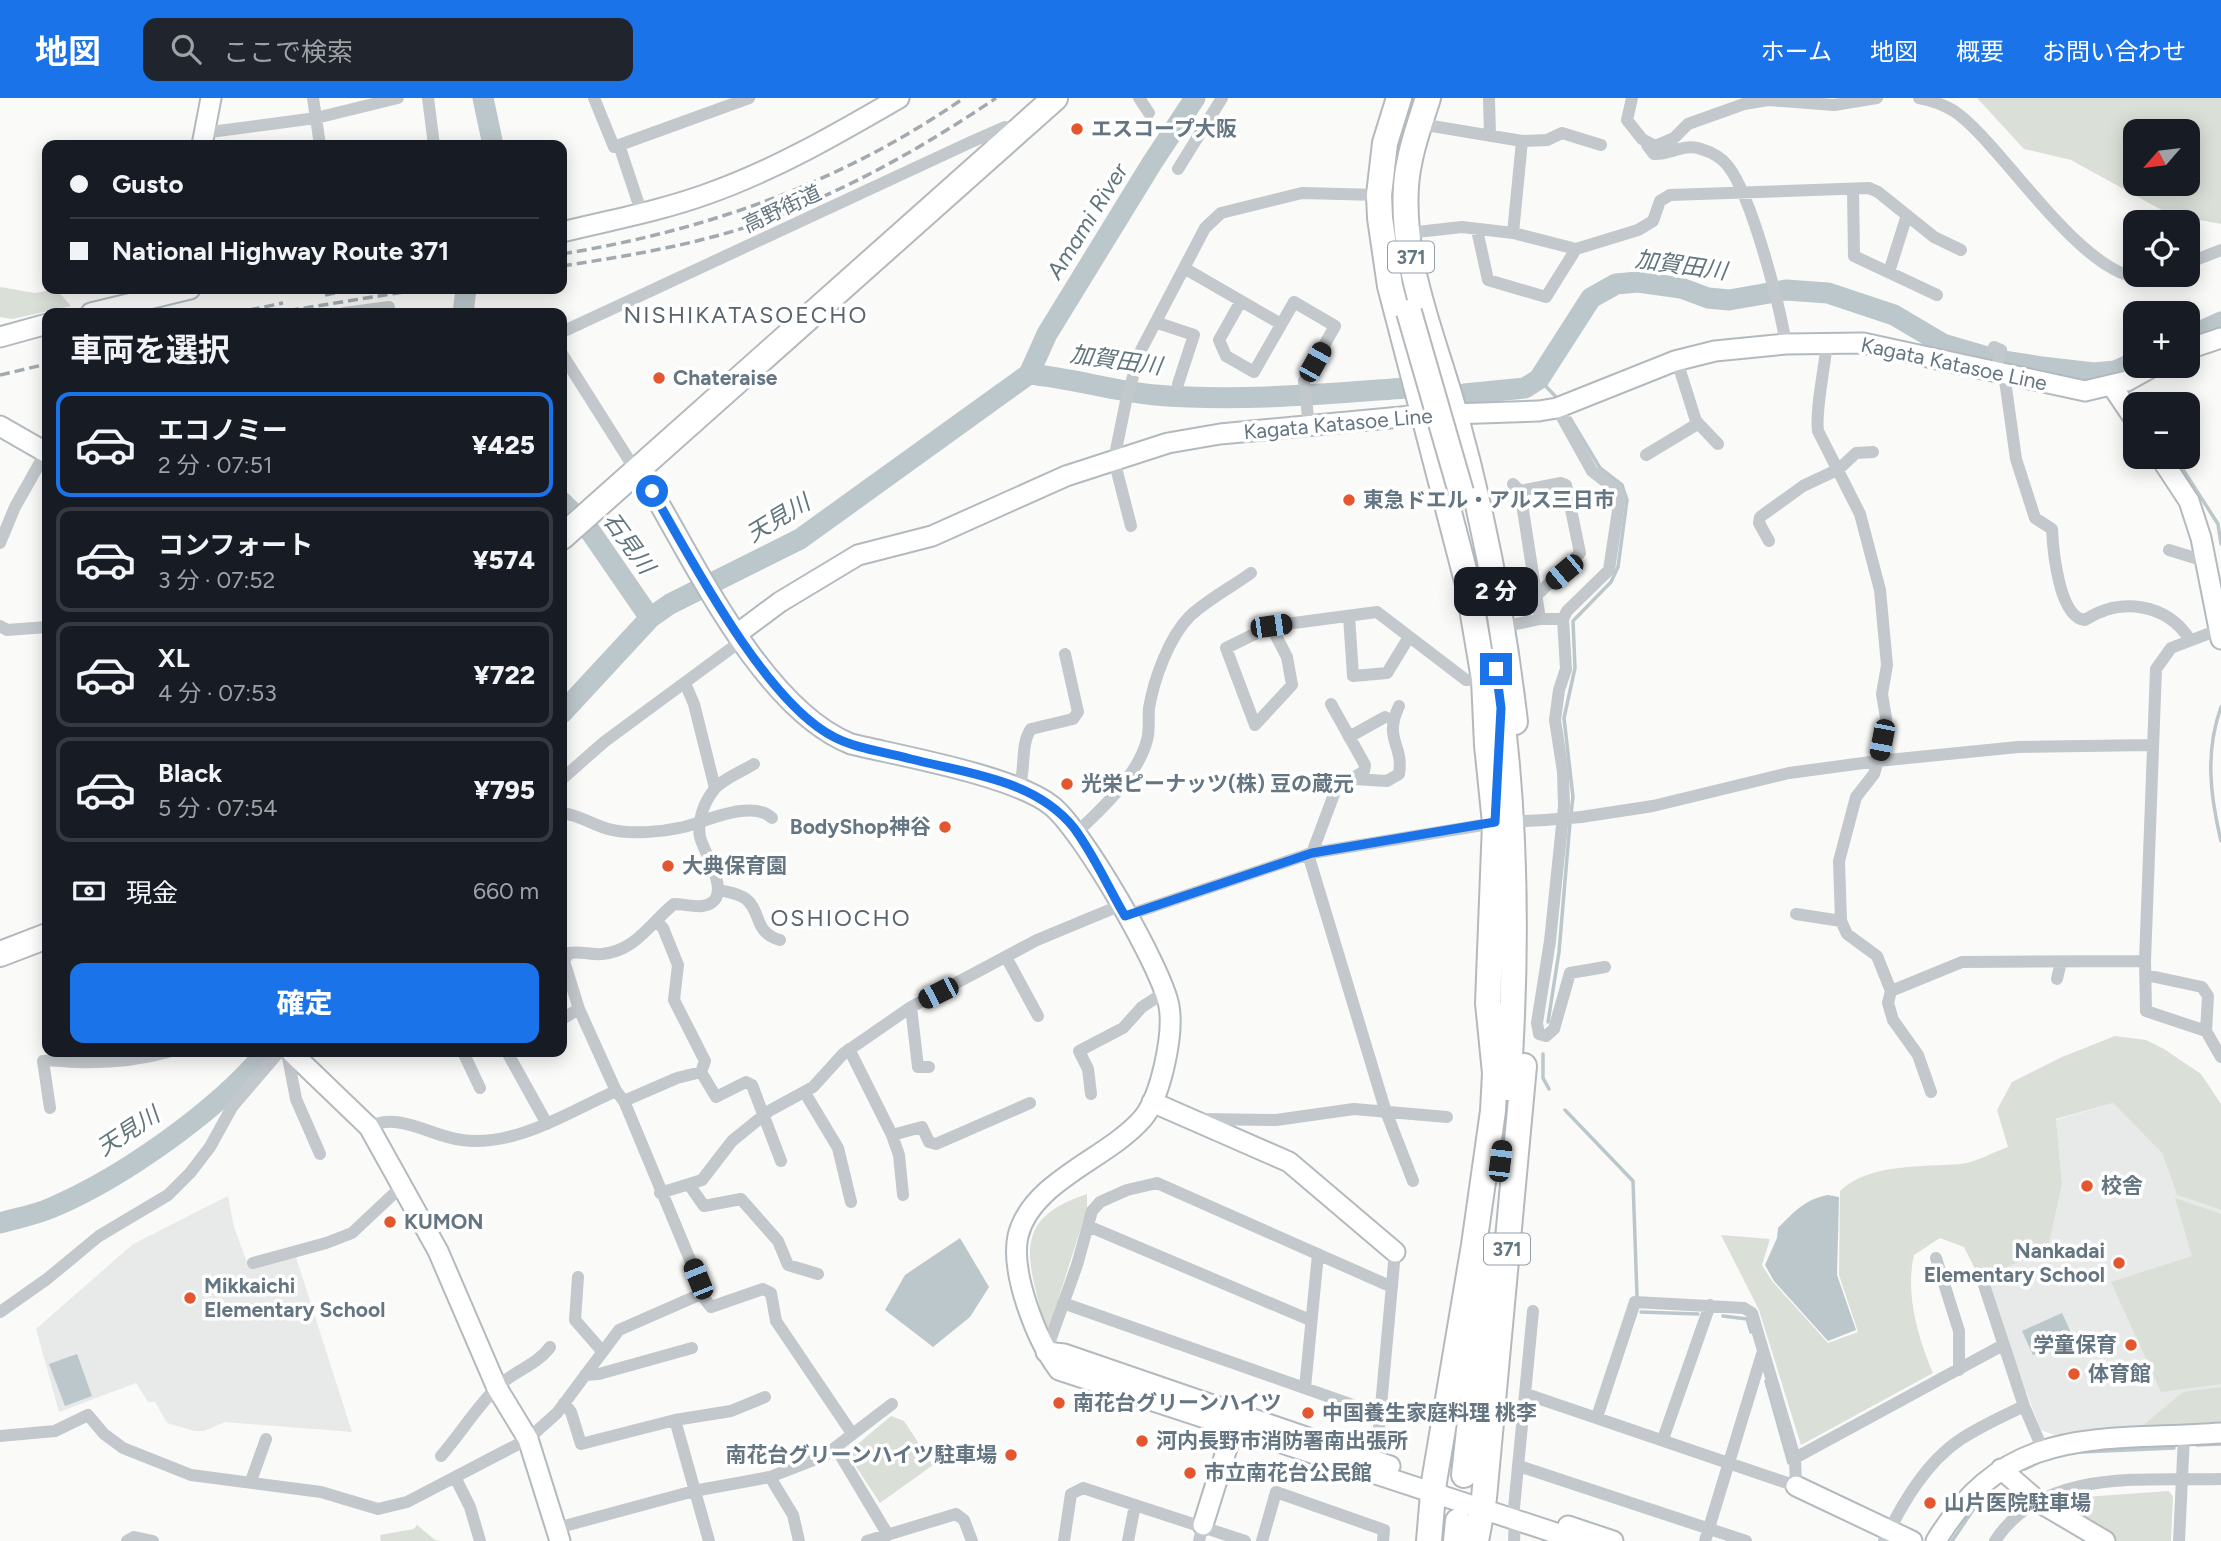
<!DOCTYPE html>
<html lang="ja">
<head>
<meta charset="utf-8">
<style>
	body { margin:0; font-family:Figtree,"Noto Sans JP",sans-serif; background:#20242c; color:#f1f3f6; height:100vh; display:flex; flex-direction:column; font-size:26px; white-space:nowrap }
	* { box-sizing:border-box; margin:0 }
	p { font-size:23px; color:#9ea1a6 }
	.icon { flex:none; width:38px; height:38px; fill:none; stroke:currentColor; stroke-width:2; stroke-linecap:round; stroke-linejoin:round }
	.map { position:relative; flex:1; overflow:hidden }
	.side { position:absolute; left:42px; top:210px; width:525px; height:749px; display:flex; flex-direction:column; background:#171b24; border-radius:14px; box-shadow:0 4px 18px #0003 }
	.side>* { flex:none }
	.top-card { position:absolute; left:42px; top:42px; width:525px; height:154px; border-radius:14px; box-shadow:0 4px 18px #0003; display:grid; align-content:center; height:154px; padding:0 28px; background:#171b24 }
	.needle { width:46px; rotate:242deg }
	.fabs { position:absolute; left:2123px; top:21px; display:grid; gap:14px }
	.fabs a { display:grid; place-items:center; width:77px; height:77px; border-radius:14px; background:#171b24; box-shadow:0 4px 18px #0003; font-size:35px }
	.end { position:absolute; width:32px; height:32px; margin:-16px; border:9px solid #1a73e8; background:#fff; box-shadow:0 0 0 4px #fff }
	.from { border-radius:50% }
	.bubble { position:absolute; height:49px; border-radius:14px; background:#171b24; box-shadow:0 4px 18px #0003; font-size:23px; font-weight:800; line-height:49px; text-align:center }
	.car { position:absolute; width:21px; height:42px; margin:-21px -10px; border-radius:9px; box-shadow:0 0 5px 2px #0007; background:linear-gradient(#222 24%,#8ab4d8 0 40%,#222 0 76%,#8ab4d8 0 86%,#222 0) }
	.top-card b { display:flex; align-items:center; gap:24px; height:66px; font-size:26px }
	.top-card b+b { border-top:2px solid #363941 }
	.top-card i { width:18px; height:18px; background:#f1f3f6 }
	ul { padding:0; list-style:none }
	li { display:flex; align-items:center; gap:21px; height:105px; margin:0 14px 10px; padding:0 14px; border:4px solid #363941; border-radius:14px }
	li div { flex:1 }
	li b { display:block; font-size:26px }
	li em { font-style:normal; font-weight:800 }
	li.selected { border-color:#1a73e8 }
	li>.icon { width:63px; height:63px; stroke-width:1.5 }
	h2 { padding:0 28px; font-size:32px; line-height:84px }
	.pay { display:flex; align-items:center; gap:18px; height:77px; padding:0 28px; font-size:26px }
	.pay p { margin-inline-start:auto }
	.primary-button { display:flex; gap:14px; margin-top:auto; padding:14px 28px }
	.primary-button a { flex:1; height:80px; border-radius:14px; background:#1a73e8; color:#fff; font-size:28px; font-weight:800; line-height:80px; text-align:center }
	header { display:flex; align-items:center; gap:42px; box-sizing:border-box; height:98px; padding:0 35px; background:#1a73e8; color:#fff }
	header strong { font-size:33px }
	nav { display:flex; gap:38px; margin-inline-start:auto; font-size:24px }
	.search { width:490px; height:63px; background:#20242c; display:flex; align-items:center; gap:18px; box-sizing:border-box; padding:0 24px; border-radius:14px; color:#9ea1a6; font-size:26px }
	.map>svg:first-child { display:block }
</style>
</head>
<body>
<header>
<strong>地図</strong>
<div class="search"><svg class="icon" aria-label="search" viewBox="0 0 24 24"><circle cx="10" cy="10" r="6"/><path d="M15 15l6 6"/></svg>ここで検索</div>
<nav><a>ホーム</a><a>地図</a><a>概要</a><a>お問い合わせ</a></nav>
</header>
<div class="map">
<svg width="2221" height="1443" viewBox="0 0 2221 1443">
	<rect width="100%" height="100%" fill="#fafaf8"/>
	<path fill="#e8e9e9" d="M2113 1005 2162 1055 2177 1097 2221 1112V1325L2082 1333 2054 1337 2041 1332 2007 1244 1986 1178 2048 1151 2062 1086 2056 1022Z
		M228 1098 234 1129 246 1162 256 1169 296 1159 352 1334 225 1324 204 1333H195L167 1325 155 1304H148L136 1285 59 1314 36 1231 133 1146Z"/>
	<path fill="#dadfd7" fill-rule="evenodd" d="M1977 0H2221V126L2169 116 2071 62 2024 51ZM2188 33V86H2135V33Z
		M0 189 35 195 56 191 71 208 12 221 0 219Z
		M2115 938 2146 942 2164 951 2201 976 2221 1006V1112L2177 1097 2162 1055 2113 1005 2056 1021 2062 1086 2048 1151 1980 1181 1964 1149 1940 1140 1914 1157C1905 1195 1918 1240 1933 1275L1801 1347 1759 1212 1721 1137 1770 1141 1762 1167 1772 1183 1828 1245 1858 1234 1839 1177 1840 1093C1869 1065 1923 1069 1961 1066 1976 1064 1994 1054 2008 1049L1997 1012 2012 984 2062 959Z
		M1087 1096V1111L1049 1230H1045C1030 1165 1007 1122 1087 1096Z
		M2175 1100 2221 1116V1286L2161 1294 2111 1184 2192 1158Z
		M2221 1289V1325L2140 1330 2183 1294Z
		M891 1318 904 1323 933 1367 880 1405 847 1355Z
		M2169 1393 2173 1399 2171 1443H2114L2066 1413 2064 1406 2070 1400Z
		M417 1427 435 1442 441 1443H381L380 1437 414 1431Z"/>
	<path fill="#bbc7cb" d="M1828 1097 1839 1099 1837 1177 1856 1232 1828 1243 1774 1183 1765 1167 1777 1140 1778 1130C1794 1114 1805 1101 1828 1097Z
		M960 1140 989 1189 970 1219 933 1249 885 1212 905 1177Z
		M2062 1215 2073 1239 2033 1257 2022 1233Z
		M77 1256 92 1298 65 1308 49 1266Z"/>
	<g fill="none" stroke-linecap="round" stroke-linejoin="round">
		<path stroke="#bbc7cb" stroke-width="3.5" d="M1539 281 1556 299
			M2132 296 2139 306
			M1570 320 1600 370 1622 387 1627 402 1618 469 1611 484 1573 523 1575 570 1564 620 1573 699 1571 716
			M2175 359 2218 426 2221 446
			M2221 609C2205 654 2210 697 2221 743
			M1548 924 1559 854 1570 724
			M1543 956V980L1549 991
			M1565 1012 1633 1083 1637 1198
			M1641 1214 1698 1216
			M1723 1218 1747 1221 1751 1234
			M1766 1283 1789 1365
			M2197 1347 2221 1346
			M2081 1354 2174 1350
			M2025 1371 2037 1365
			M1952 1443 1979 1403"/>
		<path stroke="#bbc7cb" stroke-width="21" d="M483 0 493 47
			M463 215 466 191
			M2188 239 2221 224
			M1029 276C1071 280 1113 293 1155 297 1238 304 1323 296 1406 290
			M1464 296 1525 290 1539 281 1591 200 1616 186 1638 184 1681 190 1708 200 1729 202 1786 192 1828 195 1894 217 1943 246 1998 262 2042 269 2094 275 2115 273 2135 264
			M562 404 588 430 650 520
			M562 615 650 520 670 506 800 441 1029 276 1047 236 1152 65 1195 0
			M0 1125C17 1120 35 1117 51 1110 122 1080 217 1013 266 954"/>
		<defs>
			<path id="secondary" d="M202 47 211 0
				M562 134C611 122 660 113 707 96 775 72 837 36 899 0
				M91 215 190 191
				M0 239 47 226
				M2188 251 2221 240
				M2112 288 2135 322
				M0 328 47 355
				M2160 359 2189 403 2201 440 2221 541
				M636 373 652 393C697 470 765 612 851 646 901 658 1015 678 1052 708 1083 733 1162 870 1169 908 1174 936 1161 998 1143 1020 1108 1061 1031 1083 1018 1138 1010 1175 1037 1243 1059 1272L1580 1443
				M737 536 780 504 858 457 932 438 1066 378 1168 345 1220 336 1422 317 1539 313 1557 310 1675 263 1715 253 1786 246 1863 245 2085 293 2127 283 2154 268
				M291 954 369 1029 438 1153 497 1290 528 1341 560 1443
				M1152 1004 1289 1064 1395 1154
				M1046 1254 1064 1256 1390 1368
				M2001 1371 2039 1404 2105 1443
				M1796 1388 1912 1443
				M1203 1427 1237 1318
				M1568 1428 1613 1443
				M1936 1443C2008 1324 2101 1344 2221 1335"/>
			<path id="highway" d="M1399 0 1385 45 1379 97 1380 120 1390 188 1468 487 1484 581 1487 647 1495 725 1488 905 1495 975 1493 1013 1474 1147 1434 1384 1429 1443
				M1428 0C1419 28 1408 58 1406 88 1401 168 1434 240 1455 316 1483 416 1503 520 1515 624
				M562 439 1055 0
				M1500 604C1517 733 1517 861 1508 990
				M0 856 47 838
				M1464 1377 1489 1152
				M1456 1443 1458 1423
				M1476 1443 1484 1400 1524 968"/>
		</defs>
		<use href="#secondary" stroke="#b3babf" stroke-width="23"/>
		<use href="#highway" stroke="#b4b9bd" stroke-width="28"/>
		<path stroke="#c3c8cc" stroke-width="12" d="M313 0 320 47
			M428 0 434 47
			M594 0 614 49 749 0
			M1139 0 1149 15
			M1489 0 1490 38
			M1632 0 1627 22 1642 41 1655 48 1674 40 1688 26 1744 6 1768 2 1834 7 1877 0
			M1919 0C1930 2 1944 7 1954 13 2005 47 2096 205 2160 177
			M1420 26 1522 43 1547 42 1562 35 1601 47
			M203 35 316 20 398 0
			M619 47 642 116
			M1647 47 1654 56C1670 57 1684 45 1701 51 1711 54 1722 60 1728 68 1752 99 1779 205 1786 246
			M1178 71 1222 0
			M1853 91 1854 158 1937 197
			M1477 132 1488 182 1546 199 1576 151
			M1408 135 1462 129 1513 135 1576 151 1638 132 1653 123 1660 103 1670 97 1869 90 1878 94 1934 139 1961 152
			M1513 135 1522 43
			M2188 165 2221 152
			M1184 170 1281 226
			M1889 174 1907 117
			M1241 203 1219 242 1226 258 1254 274 1294 204 1335 228 1304 283 1309 328
			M344 215 389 209
			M1158 225 1194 237 1178 286
			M562 234 971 44 1005 29 1016 33
			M1827 244C1825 268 1815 313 1818 333L1860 416 1880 492 1887 567 1882 596 1886 620 1878 663 1874 676 1856 699 1839 763 1841 823 1847 836 1877 858 1891 893 1888 905 1893 922 1918 957 1931 994
			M1994 249 2001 252 1996 273
			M562 256 636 373
			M1677 263 1696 323 1718 346
			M2004 275 2016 361 2035 420 2052 431C2053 452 2059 520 2085 522 2120 499 2167 505 2190 542
			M1557 310 1592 373 1615 391 1620 399 1609 472 1567 513 1563 521 1566 571 1559 592 1555 622 1563 674 1564 708 1550 843 1537 925 1539 936 1546 938 1554 931 1570 875 1605 869
			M1646 357 1694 328 1696 323
			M1513 386 1520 393 1540 521
			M1520 393 1561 385 1566 387 1580 455 1538 496
			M1131 428 1114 362 1126 303 1140 254 1205 130 1221 115 1302 95 1379 97
			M1769 443 1759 425 1760 419 1803 388 1839 371 1856 355 1873 354
			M0 445 15 409 46 354
			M2169 452 2195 460 2205 458
			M1349 518 1353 578 1387 575 1409 539
			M0 528 7 532 47 529
			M1271 528 1287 559 1292 587 1255 627 1226 550 1271 528 1377 514 1466 582 1484 581
			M1502 529 1540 521H1563
			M685 585 694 606 715 690
			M1349 639 1385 619
			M754 666C743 673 720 682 713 693 704 705 697 723 700 739 704 756 737 803 702 808 694 809 683 806 674 806 650 825 636 853 602 856 590 857 581 853 569 855L564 863 579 911 616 993 624 1003 698 1181 701 1196 711 1209 763 1191 771 1195 776 1223 851 1334
			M562 681 604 644 733 549 737 536
			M1354 681 1387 683 1399 676C1404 646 1383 642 1399 608
			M1019 690C1026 672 1020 646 1031 631L1073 621 1078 614 1065 556
			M562 715C579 717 591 726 608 731 630 737 661 734 684 729 706 723 753 701 772 720
			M1581 719 1653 708 1789 675 1878 663 2018 649 2152 647
			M1525 723 1545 722
			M1076 735C1102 711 1138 677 1147 642 1150 632 1148 620 1149 610 1154 581 1169 539 1190 518 1208 501 1232 489 1251 475
			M1312 755 1336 691 1364 673 1365 667 1331 606
			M1308 756 1385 1011 1413 1083
			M719 792C727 794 739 795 746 801 762 814 753 834 780 842
			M1796 816 1841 823
			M1125 818 1312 755 1495 725
			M656 823 663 830 678 867 674 902 705 963 701 974 716 999 746 984 752 987 781 1063
			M1006 859 1038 918
			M2145 863 2146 913 2206 933 2221 959
			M2146 877 2202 889 2208 898 2206 933
			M2057 881 2061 864
			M1891 893 1962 864 2145 863 2156 571 2171 550 2218 532
			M911 909 918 969H929
			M562 921 579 911
			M849 951 892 1037 899 1057 903 1097
			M287 954 296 1001 320 1056
			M463 954 480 990
			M507 954 547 1026
			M805 995 838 1050 851 1104
			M1091 996 1088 971 1079 953 1123 930 1142 909 1165 894
			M624 1003 677 980 701 974
			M50 1010 43 963C55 961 64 964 75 964 105 965 140 962 168 954
			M1199 1021 1276 1022 1354 1011 1447 1019
			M369 1029C399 1013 432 1039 462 1042 517 1049 568 1014 616 993
			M892 1037 922 1029 929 1044 936 1046 1030 1005
			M690 1088 704 1108 741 1101 778 1143 788 1167 818 1176
			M660 1095 702 1082 732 1043 769 1013 813 989 843 956 911 909 1037 842 1119 808
			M1088 1128 1310 1222
			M1936 1160 1959 1233V1272
			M253 1165 326 1145 352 1135 402 1088
			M578 1179 575 1222 602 1253
			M1984 1187 2024 1308 2042 1350
			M1063 1205 1381 1317
			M0 1214 47 1181 99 1138 168 1097 190 1075 210 1049 232 1009 279 954
			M1046 1254 1077 1167 1092 1113 1100 1104 1127 1092 1157 1085 1392 1189
			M585 1277 599 1276 692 1250
			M1305 1290 1318 1156
			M1526 1296 1796 1388 1795 1360 1752 1215 1744 1210 1635 1204 1597 1319
			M564 1305 571 1314 581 1346 675 1322 731 1313 765 1299
			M675 1322 709 1443
			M0 1338 55 1333 88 1317 104 1336 123 1350 191 1377 321 1394 378 1411 407 1404 528 1341 557 1315 619 1232 701 1196
			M1663 1341 1710 1207
			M836 1350 888 1437
			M441 1358C460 1336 476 1310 497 1289 513 1274 538 1266 550 1249
			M1795 1360 2003 1247
			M1376 1363 1395 1154
			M1519 1368 1746 1443
			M455 1379 470 1409 480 1443
			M770 1379 793 1417 799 1443
			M251 1383 266 1341
			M1514 1410 1533 1213
			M557 1430 694 1393 770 1379 824 1358 892 1306
			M127 1443 134 1439 153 1443
			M867 1443 956 1416 964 1422 972 1443
			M1064 1443 1071 1396 1083 1390 1245 1443
			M1128 1443 1135 1407
			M1199 1443 1203 1427
			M1262 1443 1276 1394 1384 1432 1383 1443
			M1514 1443 1515 1423
			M1705 1443 1763 1253
			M1884 1443C1902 1406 1926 1364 1961 1341 1981 1328 2003 1318 2024 1308
			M1995 1443C2043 1369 2145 1383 2221 1381
			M2179 1443 2184 1338"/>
		<use href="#secondary" stroke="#fff" stroke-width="19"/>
		<use href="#highway" stroke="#fff" stroke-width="24"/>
		<path stroke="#a2aab0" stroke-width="3.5" stroke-dasharray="10 5" stroke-linecap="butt" d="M562 156C708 132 841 85 964 0
			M562 168C633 157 707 145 775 119 854 88 927 47 996 0
			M325 197 354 191
			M235 215 283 205
			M274 215 422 191
			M0 277 47 266"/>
		<defs>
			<path id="highway-bridge" d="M1409 214 1461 394"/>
		</defs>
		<use href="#highway-bridge" stroke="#b4b9bd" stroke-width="28" stroke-linecap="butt"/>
		<path stroke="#c3c8cc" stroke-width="12" d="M1545 722 1581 719"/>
		<use href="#highway-bridge" stroke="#fff" stroke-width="24"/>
	</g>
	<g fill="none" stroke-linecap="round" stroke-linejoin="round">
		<path stroke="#1a73e8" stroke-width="9" d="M652 393C691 461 765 604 834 639 857 651 886 654 911 661 967 675 1036 682 1074 730 1094 757 1108 789 1125 818L1312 755 1495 724 1501 610 1496 571"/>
	</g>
	<g fill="#e4572e" stroke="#fff" stroke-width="2.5">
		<circle cx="1077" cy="31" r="7"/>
		<circle cx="659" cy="280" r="7"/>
		<circle cx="1349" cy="402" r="7"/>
		<circle cx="1067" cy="686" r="7"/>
		<circle cx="945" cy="729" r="7"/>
		<circle cx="668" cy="768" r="7"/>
		<circle cx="2087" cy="1088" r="7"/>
		<circle cx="390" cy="1124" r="7"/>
		<circle cx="2119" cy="1165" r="7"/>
		<circle cx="190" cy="1200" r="7"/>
		<circle cx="2131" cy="1247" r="7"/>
		<circle cx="2074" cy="1276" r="7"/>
		<circle cx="1059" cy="1305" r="7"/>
		<circle cx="1308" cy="1315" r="7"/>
		<circle cx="1142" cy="1343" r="7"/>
		<circle cx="1011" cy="1357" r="7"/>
		<circle cx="1190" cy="1375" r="7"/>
		<circle cx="1930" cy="1405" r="7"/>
	</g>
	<g text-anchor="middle" stroke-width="7" stroke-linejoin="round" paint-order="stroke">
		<g fill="#fff" stroke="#939fa8" stroke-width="2">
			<rect x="1388" y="143.5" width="46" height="31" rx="5"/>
			<rect x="1484" y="1135.5" width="46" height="31" rx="5"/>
		</g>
		<g font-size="19" font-weight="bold" fill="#657683">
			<text x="1411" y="166">371</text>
			<text x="1507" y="1158">371</text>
		</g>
		<g font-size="21" font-weight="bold" fill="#657683" stroke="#fff" text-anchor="start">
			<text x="1091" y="38">エスコープ大阪</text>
			<text x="673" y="287">Chateraise</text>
			<text x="1363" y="409">東急ドエル・アルス三日市</text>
			<text x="1081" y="693">光栄ピーナッツ(株) 豆の蔵元</text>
			<text x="931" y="736" text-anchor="end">BodyShop神谷</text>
			<text x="682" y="775">大典保育園</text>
			<text x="2101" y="1095">校舎</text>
			<text x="404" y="1131">KUMON</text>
			<text x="2105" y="1160" text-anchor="end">Nankadai<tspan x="2105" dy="24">Elementary School</tspan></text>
			<text x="204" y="1195">Mikkaichi<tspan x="204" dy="24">Elementary School</tspan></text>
			<text x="2117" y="1254" text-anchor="end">学童保育</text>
			<text x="2088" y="1283">体育館</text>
			<text x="1073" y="1312">南花台グリーンハイツ</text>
			<text x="1322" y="1322">中国養生家庭料理 桃李</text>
			<text x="1156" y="1350">河内長野市消防署南出張所</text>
			<text x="997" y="1364" text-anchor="end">南花台グリーンハイツ駐車場</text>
			<text x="1204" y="1382">市立南花台公民館</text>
			<text x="1944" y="1412">山片医院駐車場</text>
		</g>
		<g font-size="21" fill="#657683" stroke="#fff">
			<text transform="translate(782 111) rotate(-25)" y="7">高野街道</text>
			<text transform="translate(1954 266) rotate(12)" y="7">Kagata Katasoe Line</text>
			<text transform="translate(1338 326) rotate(-5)" y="7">Kagata Katasoe Line</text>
		</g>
		<g font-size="23" font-style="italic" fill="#60757c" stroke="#fff">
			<text transform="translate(1087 123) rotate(-58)" y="8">Amami River</text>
			<text transform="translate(1681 167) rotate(8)" y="8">加賀田川</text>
			<text transform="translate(1116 262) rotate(8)" y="8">加賀田川</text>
			<text transform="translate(778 420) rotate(-31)" y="8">天見川</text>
			<text transform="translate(629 445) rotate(54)" y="8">石見川</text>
			<text transform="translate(128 1033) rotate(-33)" y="8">天見川</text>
		</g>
		<g font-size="23" letter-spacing="2" fill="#57646e" stroke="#fff">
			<text x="746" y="225">NISHIKATASOECHO</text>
			<text x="841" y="828">OSHIOCHO</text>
		</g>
	</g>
</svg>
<div class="fabs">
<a><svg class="needle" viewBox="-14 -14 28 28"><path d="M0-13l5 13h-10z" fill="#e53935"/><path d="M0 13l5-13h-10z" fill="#9ea1a6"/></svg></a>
<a><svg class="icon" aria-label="locate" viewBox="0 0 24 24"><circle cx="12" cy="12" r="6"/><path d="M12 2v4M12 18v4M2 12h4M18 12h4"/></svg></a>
<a>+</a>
<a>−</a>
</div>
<i class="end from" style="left:652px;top:393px"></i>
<i class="end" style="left:1496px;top:571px"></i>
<div class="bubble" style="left:1454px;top:469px;width:84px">2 分</div>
<i class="car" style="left:1315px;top:264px;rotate:29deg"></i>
<i class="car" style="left:1564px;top:474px;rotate:230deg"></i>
<i class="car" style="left:1271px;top:528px;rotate:82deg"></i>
<i class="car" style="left:1882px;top:642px;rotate:191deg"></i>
<i class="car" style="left:938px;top:895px;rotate:243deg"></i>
<i class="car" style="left:1500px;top:1063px;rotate:7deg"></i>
<i class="car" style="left:698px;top:1181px;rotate:338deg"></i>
<div class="top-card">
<b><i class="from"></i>Gusto</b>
<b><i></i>National Highway Route 371</b>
</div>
<section class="side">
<h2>車両を選択</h2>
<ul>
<li class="selected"><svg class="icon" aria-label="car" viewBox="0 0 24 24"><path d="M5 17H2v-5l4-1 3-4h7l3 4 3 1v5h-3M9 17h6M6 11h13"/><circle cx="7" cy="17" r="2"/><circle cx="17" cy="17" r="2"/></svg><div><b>エコノミー</b><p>2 分 · 07:51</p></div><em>¥425</em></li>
<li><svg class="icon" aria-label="car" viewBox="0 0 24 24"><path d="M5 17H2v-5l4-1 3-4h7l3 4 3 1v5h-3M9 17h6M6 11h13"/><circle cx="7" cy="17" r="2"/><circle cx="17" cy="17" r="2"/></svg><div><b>コンフォート</b><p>3 分 · 07:52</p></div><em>¥574</em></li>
<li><svg class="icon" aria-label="car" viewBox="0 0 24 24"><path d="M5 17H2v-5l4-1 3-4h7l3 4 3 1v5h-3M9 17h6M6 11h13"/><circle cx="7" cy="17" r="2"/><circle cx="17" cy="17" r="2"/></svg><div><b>XL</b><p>4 分 · 07:53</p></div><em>¥722</em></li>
<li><svg class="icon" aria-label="car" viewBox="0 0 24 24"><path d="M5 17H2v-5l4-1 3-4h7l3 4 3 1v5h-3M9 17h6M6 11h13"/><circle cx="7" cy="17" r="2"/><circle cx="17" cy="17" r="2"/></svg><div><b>Black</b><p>5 分 · 07:54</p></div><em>¥795</em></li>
</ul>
<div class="pay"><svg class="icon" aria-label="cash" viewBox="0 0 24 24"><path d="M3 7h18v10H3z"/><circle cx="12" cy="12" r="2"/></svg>現金<p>660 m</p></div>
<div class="primary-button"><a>確定</a></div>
</section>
</div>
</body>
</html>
